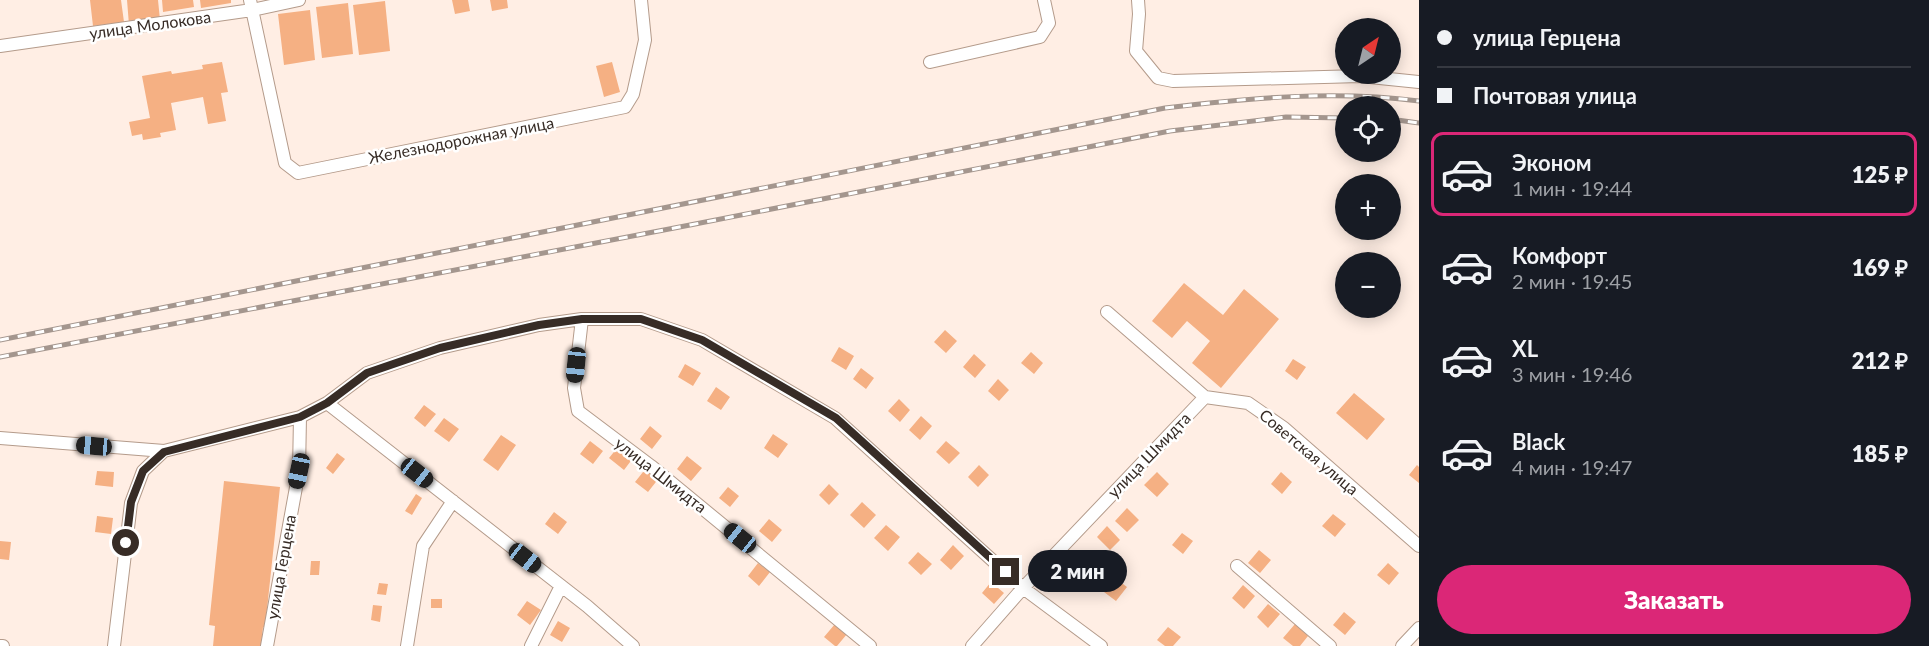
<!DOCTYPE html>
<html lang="ru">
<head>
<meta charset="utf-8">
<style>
	body { margin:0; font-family:Lato,sans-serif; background:#20242c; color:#f1f3f6; height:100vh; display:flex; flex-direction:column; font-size:22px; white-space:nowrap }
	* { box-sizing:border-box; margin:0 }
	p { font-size:20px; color:#9ea1a6 }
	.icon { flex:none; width:33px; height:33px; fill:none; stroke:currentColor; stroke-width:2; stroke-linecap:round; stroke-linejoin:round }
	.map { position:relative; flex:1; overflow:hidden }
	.drawer { display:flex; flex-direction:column; background:#171b24; width:510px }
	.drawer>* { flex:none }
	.banner { display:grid; align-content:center; height:132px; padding:0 18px; background:#171b24 }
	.needle { width:39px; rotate:35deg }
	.controls { position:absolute; left:1335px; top:18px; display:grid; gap:12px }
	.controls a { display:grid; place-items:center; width:66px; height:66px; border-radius:50%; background:#171b24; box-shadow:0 3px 15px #0003; font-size:30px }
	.end { position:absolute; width:27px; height:27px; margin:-14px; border:8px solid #372c26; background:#fff; box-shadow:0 0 0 3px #fff }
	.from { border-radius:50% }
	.bubble { position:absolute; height:42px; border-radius:21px; background:#171b24; box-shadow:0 3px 15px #0003; font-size:20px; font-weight:800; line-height:42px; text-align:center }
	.car { position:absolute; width:18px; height:36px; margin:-18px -9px; border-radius:8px; box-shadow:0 0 4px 2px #0007; background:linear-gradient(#222 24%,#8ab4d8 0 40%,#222 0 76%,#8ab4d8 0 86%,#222 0) }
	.banner b { display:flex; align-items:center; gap:21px; height:57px; font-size:22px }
	.banner b+b { border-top:2px solid #363941 }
	.banner i { width:15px; height:15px; background:#f1f3f6 }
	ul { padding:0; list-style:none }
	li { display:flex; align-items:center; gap:18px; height:84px; margin:0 12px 9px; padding:0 6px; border:3px solid transparent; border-radius:12px }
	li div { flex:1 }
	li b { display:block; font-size:22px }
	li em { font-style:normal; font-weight:800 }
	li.current { border-color:#db2777 }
	li>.icon { width:54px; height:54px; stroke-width:1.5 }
	.cta { display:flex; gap:12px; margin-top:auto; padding:12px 18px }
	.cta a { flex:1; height:69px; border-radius:36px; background:#db2777; color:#fff; font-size:24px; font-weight:800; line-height:69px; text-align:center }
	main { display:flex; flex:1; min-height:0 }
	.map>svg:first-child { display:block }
</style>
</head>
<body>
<main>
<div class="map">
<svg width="1419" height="646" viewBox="0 0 1419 646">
	<rect width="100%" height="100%" fill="#ffeee4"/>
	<path fill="#f5b083" d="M90 0H121L124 22 93 26Z
		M127 0H158L160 20 129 25Z
		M162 0H193L194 7 163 12Z
		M200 0H231V3L201 8Z
		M452 0H468L470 11 455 14Z
		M490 0H507L508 8 492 11Z
		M385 1 390 51 359 55 353 5Z
		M348 3 353 54 322 58 316 7Z
		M310 10 315 60 284 65 278 14Z
		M222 62 228 92 221 93 226 121 208 124 203 97 171 103 176 130 160 133 161 137 143 140 142 134 132 136 129 122 150 118 142 76 171 71 172 74 203 69 202 65Z
		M612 62 620 92 604 97 596 66Z
		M1184 283 1223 315 1244 289 1279 319 1221 388 1192 363 1210 341 1187 321 1172 338 1152 321Z
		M945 330 957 341 946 353 934 342Z
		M839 347 854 356 846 370 831 361Z
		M1031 352 1043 363 1034 374 1021 363Z
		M974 354 986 365 975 378 963 367Z
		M1293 359 1306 367 1297 380 1285 371Z
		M685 364 701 373 693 386 678 377Z
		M861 368 874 378 866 389 853 379Z
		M998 379 1009 390 999 401 988 391Z
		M716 387 730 397 721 410 707 401Z
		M1354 393 1385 419 1367 440 1336 413Z
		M899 399 910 410 900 422 888 411Z
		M424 405 436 414 425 427 414 418Z
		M921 416 932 426 920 440 909 430Z
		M444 418 459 429 449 442 434 431Z
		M650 426 662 436 652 449 640 439Z
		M773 434 788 444 778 458 764 448Z
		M501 435 516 445 498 471 483 460Z
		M590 441 603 451 593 464 580 454Z
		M946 441 960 453 949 464 936 452Z
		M618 447 633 458 624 470 609 458Z
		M337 453 345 459 333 474 326 468Z
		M687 456 702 468 691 481 677 469Z
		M979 465 989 475 978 487 968 477Z
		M1417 465 1419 467V483L1409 475Z
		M647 467 659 478 648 492 635 482Z
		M97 471 114 472 113 487 95 485Z
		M1157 472 1169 484 1157 497 1144 485Z
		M1281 472 1292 482 1282 494 1271 484Z
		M224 481 280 487 265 628 263 627 261 646H213L215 626 209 625Z
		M829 484 839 494 829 505 819 495Z
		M728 487 739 496 730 507 719 498Z
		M416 494 422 498 412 515 405 511Z
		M862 502 876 515 864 528 850 515Z
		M1127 508 1139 520 1127 532 1115 521Z
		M554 512 567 522 558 534 545 524Z
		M1333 514 1346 524 1335 537 1322 526Z
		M97 516 113 518 111 534 95 532Z
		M769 519 782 530 772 542 759 531Z
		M886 525 900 537 888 551 874 538Z
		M1107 526 1120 540 1110 550 1097 537Z
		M1182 533 1193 541 1183 554 1172 545Z
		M0 541 11 542 9 560 0 559Z
		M953 545 964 556 951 570 940 560Z
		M1259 550 1271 560 1260 573 1248 563Z
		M918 552 932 564 921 575 908 563Z
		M311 561H320L319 575H310Z
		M758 563 770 572 759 586 748 576Z
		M1388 563 1399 573 1389 585 1377 575Z
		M1115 578 1127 587 1116 601 1104 592Z
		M991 582 1004 593 994 604 982 593Z
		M379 583 388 584 386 595 377 594Z
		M1243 585 1255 596 1244 609 1232 598Z
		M431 599H442V608H431Z
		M527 601 541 610 530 625 517 615Z
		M1268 604 1280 614 1268 628 1257 617Z
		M373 605 382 606 380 622 371 620Z
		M1344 612 1356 622 1345 635 1333 625Z
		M558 621 570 628 562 642 550 635Z
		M835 624 847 634 837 646H835L824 637Z
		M1295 624 1308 636 1300 646H1293L1283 638Z
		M1168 627 1181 637 1173 646H1165L1157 640Z"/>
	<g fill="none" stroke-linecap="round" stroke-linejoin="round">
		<defs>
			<path id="minor" d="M250 0 285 163 298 173 625 107 633 94 645 40 641 0
				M1138 0 1139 14 1136 51 1158 78 1173 81 1360 76 1419 82
				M0 46 252 10 299 0
				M930 62 1040 37 1049 23 1044 0
				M1107 312 1205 397 1248 403 1284 428 1419 546
				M582 319 574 388 578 411 651 466 870 646
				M327 403 587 606 633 646
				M0 438 164 451 300 417 327 403 367 373 440 348 539 325 582 319H641L702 340 835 418 1023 588 1101 646
				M1237 566 1330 646
				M0 646H3
				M114 646 131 503 143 471 164 451
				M267 646 299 471 300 417
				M407 646 423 546 453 501
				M531 646 561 586
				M972 646 1023 588 1205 397
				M1402 646 1419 628"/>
		</defs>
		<use href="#minor" stroke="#b49b8b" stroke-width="14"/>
		<use href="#minor" stroke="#fff" stroke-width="12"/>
		<defs>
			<path id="rail" d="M1390 119 1419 123
				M0 340 1165 108C1249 98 1335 90 1419 101
				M0 357 690 225 1170 131 1286 117 1346 118"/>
		</defs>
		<use href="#rail" stroke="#a4968e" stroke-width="5"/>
		<use href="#rail" stroke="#fff" stroke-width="3" stroke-dasharray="9" stroke-linecap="butt"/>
	</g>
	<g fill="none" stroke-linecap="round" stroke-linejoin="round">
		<path stroke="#372c26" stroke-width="8" d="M126 543 131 502 143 471 164 452 300 417 327 403 367 373 440 348 539 325 582 319H641L702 340 836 418 1006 572"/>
	</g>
	<g text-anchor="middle" stroke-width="5" stroke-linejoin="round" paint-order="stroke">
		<g font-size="16" fill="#372c26" stroke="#fff">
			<text transform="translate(150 25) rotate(-8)" y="6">улица Молокова</text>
			<text transform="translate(461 140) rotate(-11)" y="6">Железнодорожная улица</text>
			<text transform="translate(1309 452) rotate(40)" y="6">Советская улица</text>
			<text transform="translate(1149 455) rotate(-46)" y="6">улица Шмидта</text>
			<text transform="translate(661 475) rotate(38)" y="6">улица Шмидта</text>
			<text transform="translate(281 567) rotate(-80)" y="6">улица Герцена</text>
		</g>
	</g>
</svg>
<div class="controls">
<a><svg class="needle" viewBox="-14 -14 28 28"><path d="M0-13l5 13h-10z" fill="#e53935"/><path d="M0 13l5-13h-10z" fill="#9ea1a6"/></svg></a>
<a><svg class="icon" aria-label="locate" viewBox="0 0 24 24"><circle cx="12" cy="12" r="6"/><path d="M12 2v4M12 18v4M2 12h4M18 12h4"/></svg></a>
<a>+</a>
<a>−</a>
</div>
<i class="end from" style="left:126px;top:543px"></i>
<i class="end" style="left:1006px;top:572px"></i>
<div class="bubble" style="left:1028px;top:550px;width:99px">2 мин</div>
<i class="car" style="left:576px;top:365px;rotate:186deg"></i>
<i class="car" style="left:94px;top:446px;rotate:275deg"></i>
<i class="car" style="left:299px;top:471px;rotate:192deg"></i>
<i class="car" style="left:417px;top:473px;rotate:128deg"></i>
<i class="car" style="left:740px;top:538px;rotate:309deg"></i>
<i class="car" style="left:525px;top:558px;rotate:128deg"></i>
</div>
<section class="drawer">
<div class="banner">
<b><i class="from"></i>улица Герцена</b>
<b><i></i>Почтовая улица</b>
</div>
<ul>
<li class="current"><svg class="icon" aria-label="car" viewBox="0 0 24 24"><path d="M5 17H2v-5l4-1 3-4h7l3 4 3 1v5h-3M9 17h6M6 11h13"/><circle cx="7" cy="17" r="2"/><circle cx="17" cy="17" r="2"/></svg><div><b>Эконом</b><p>1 мин · 19:44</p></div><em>125 ₽</em></li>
<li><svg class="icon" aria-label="car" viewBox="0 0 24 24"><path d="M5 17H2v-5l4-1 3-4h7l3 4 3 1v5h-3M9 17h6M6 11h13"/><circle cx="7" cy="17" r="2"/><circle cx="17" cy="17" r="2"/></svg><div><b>Комфорт</b><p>2 мин · 19:45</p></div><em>169 ₽</em></li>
<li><svg class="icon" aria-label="car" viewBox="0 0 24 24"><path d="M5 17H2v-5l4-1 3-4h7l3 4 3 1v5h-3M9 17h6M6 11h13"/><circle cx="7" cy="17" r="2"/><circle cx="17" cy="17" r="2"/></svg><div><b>XL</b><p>3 мин · 19:46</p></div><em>212 ₽</em></li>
<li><svg class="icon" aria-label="car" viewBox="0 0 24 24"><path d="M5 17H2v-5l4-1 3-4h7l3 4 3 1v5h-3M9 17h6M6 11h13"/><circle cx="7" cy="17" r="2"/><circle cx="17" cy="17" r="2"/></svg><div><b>Black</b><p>4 мин · 19:47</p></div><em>185 ₽</em></li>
</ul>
<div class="cta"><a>Заказать</a></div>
</section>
</main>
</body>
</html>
